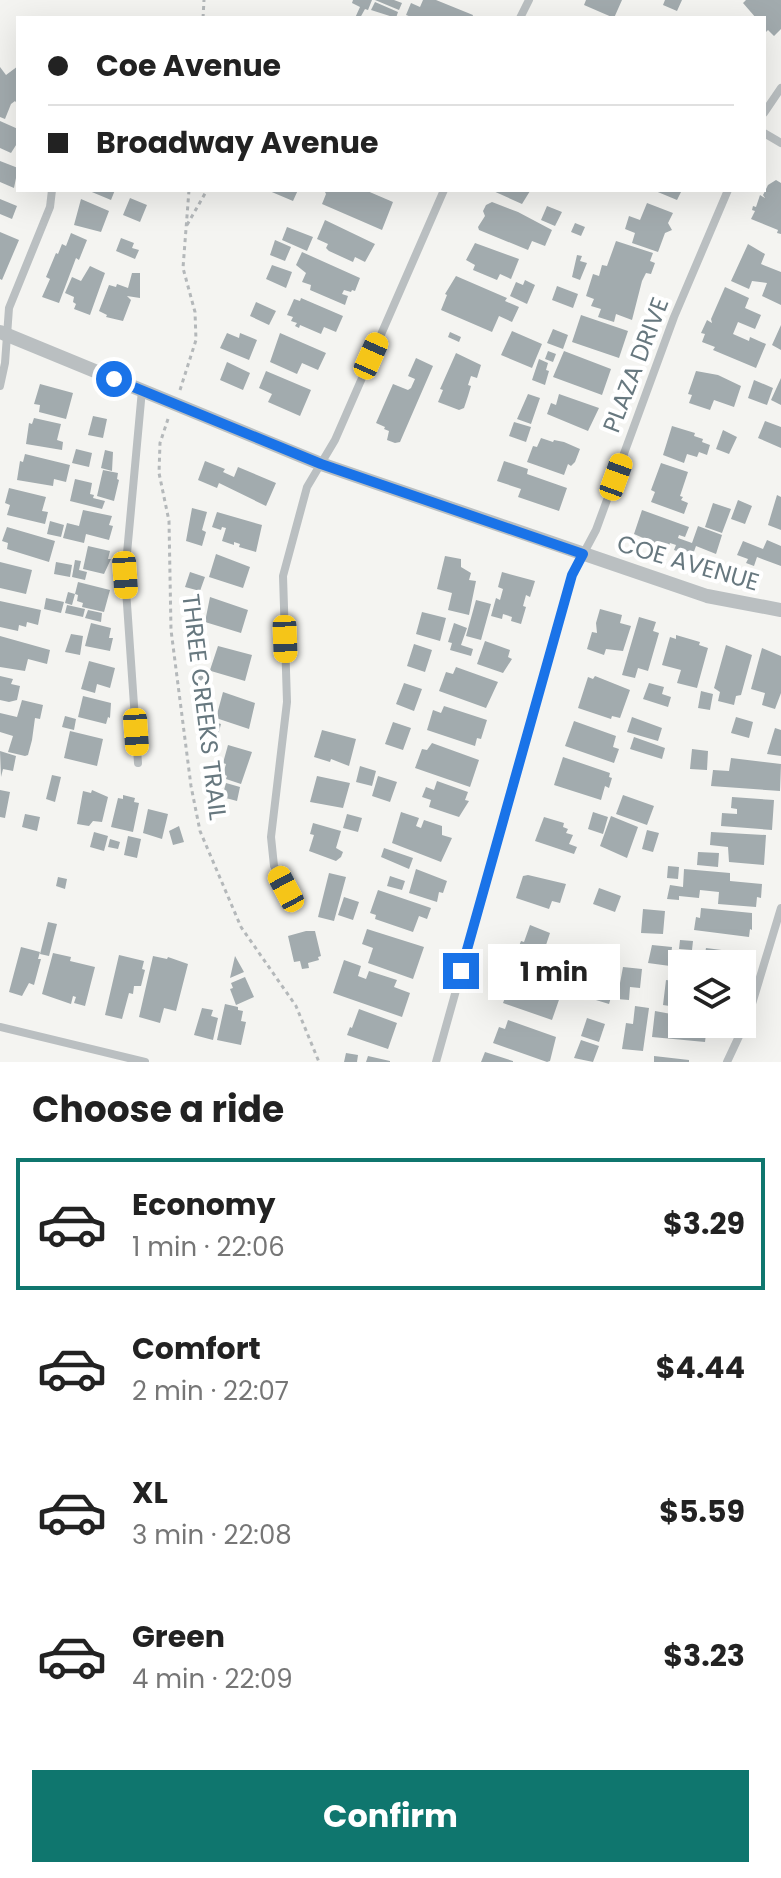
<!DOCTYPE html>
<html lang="en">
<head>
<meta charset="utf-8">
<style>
	body { margin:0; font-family:Poppins,sans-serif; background:#f2f2f2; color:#222; height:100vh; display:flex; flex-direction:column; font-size:30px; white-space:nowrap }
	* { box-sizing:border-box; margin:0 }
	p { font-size:26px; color:#767676 }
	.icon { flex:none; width:44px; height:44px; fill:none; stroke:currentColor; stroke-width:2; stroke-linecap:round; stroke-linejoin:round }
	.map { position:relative; height:1062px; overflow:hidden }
	.details { display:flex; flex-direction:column; background:#fff; flex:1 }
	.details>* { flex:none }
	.hud { position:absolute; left:16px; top:16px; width:750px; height:176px; border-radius:0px; box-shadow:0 8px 32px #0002; display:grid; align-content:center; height:176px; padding:0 32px; background:#fff }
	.controls { position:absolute; left:668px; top:950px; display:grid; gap:16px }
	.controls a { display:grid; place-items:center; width:88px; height:88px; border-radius:0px; background:#fff; box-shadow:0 8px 32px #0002; font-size:40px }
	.end { position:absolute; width:36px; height:36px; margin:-18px; border:10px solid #1a73e8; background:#fff; box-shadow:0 0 0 4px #fff }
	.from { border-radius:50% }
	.bubble { position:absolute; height:56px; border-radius:0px; background:#fff; box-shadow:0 8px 32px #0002; font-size:26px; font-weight:700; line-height:56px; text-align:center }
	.car { position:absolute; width:24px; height:48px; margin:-24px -12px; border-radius:10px; box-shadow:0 0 6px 2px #0007; background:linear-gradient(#f5c518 24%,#345 0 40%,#f5c518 0 76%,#345 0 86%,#f5c518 0) }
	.hud b { display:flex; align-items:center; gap:28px; height:76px; font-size:30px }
	.hud b+b { border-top:2px solid #e0e0e0 }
	.hud i { width:20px; height:20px; background:#222 }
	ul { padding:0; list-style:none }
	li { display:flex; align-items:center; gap:24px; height:132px; margin:0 16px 12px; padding:0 16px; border:4px solid transparent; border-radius:0px }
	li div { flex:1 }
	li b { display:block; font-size:30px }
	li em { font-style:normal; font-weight:700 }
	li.current { border-color:#0f766e }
	li>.icon { width:72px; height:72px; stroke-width:1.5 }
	h2 { padding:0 32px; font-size:36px; line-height:96px }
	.button { display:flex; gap:16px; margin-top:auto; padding:16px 32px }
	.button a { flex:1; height:92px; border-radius:0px; background:#0f766e; color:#fff; font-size:32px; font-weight:700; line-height:92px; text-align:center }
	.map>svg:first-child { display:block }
</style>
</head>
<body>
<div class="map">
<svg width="781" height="1062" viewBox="0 0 781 1062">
	<rect width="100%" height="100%" fill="#f4f4f1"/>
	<path fill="#a2abae" d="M353 0H372L368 10 365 9 360 18H355L360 7 352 3Z
		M375 0H394L402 3 399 10Z
		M423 0H436L473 15 472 18H414L406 15 411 3 420 7Z
		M586 0H622L614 18 584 5Z
		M665 0H682L677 11 663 5Z
		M746 0H781V29L774 36 768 30 764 34V18H756L743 3Z
		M375 2 398 12 396 18 371 10Z
		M18 66V105L15 101 11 104 5 119 0 117V67L6 75Z
		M0 121 18 129V142L11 153 0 148Z
		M0 161 18 168 14 188 0 182Z
		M776 180 781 183V234L777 233 778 230 751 219 755 211 752 210 753 206 756 207 760 195 765 198 763 195 768 185Z
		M87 190H115L111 200Z
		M267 190H298L293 201Z
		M324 190H365L393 202 382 230 322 204 326 194Z
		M491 190H528L530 191 522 204Z
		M653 190H682L677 200Z
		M130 198 147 205 140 222 123 215Z
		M0 199 17 206 12 219 0 214Z
		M81 199 109 211 101 232 74 225Z
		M492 202 518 212 552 230 545 246 532 241 528 250 479 230 478 227 485 216 483 211 486 205Z
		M647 203 673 213 668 223 672 230 665 233 658 252 632 243 635 233 625 229 629 216 640 220Z
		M547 206 562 212 555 226 541 220Z
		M325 220 375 244 365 262 355 257 353 262 329 251 326 248 328 244 317 239Z
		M575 223 585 227 581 236 571 232Z
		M287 227 313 237 307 251 282 240Z
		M0 232 19 240 2 280 0 279Z
		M71 233 87 240 79 260 76 258 59 303 42 297 50 279 46 277 56 253 58 254 62 244 66 246Z
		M121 238 134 243 132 248 139 250 135 259 116 251Z
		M275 240 291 247 285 261 270 255Z
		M616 241 653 253 650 261 655 263 651 274 646 273 642 281 632 320 616 314 614 322 598 317 601 309 591 306 594 299 586 296 593 274 599 276 602 265 607 266Z
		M475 243 519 259 511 279 500 274 497 280 473 270 475 265 466 260Z
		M748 244 765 254 761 264 781 272V305L762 296 767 283 752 281 749 289 731 281Z
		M302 252 360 278 355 291 352 290 351 292 344 290 342 294 348 296 345 305 310 290 311 285 302 282 306 273 296 265Z
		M577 255 582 256 580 261 587 263 580 280 572 277Z
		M272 265 292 272 286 288 266 279Z
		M90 266 105 273 90 315 74 309 76 304 73 302 74 297 65 293 72 277 81 281Z
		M132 273H140V298L127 296 131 300 123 321 106 317 107 315 99 311 109 285 116 287 117 284 128 288Z
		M456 276 507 298 505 301 519 307 512 322 499 316 492 332 441 310 447 295 445 294Z
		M525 280 535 285 527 304 510 296 516 282 523 285Z
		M557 286 578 294 573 308 552 300Z
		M725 287 749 298 745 308 761 315 755 329 738 322 733 334 749 341 750 337 766 344 756 368 713 350 715 347 702 342 705 334 701 333 707 320 712 323 711 319Z
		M301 298 343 316 336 332 324 327 321 334 300 325 299 328 295 326 297 323 291 321 293 317 287 315 294 299 300 301Z
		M256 302 276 311 269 325 250 316Z
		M581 315 628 331 619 358 572 342Z
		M781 325V350L772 345Z
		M553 329 568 335 563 349 547 343Z
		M512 331 542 344 532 368 501 355Z
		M450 332 461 337 459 342 448 337Z
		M227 333 239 338 240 333 257 340 249 360 220 348Z
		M280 333 326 353 318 370 302 363 297 374 270 362Z
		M548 351 556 354 553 362 545 359Z
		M564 351 611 369 602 395 553 377Z
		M456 353 481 365 477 378 471 376 468 385 471 386 468 396 464 408 459 410 438 402 443 390 440 389Z
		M416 358 433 366 400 442 395 443 387 440 389 431 384 429 385 427 376 423 393 384 408 390 411 388 415 379 408 376Z
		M539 359 548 363 546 370 549 371 545 385 532 380Z
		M227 362 250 373 243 390 220 380Z
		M266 371 311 390 300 416 268 402 272 394 259 388Z
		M696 371 718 375 741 386 734 407 714 400 710 410 689 403 692 395 688 394Z
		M781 378V405L771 400Z
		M754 380 773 388 767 405 748 398Z
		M40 384 73 393 66 419 39 412 40 405 34 404Z
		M528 394 540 398 531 424 517 419Z
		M559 394 599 408 588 431 547 414 551 403 556 405Z
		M93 416 107 419 103 438 88 435Z
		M34 418 61 424 57 440 63 442 62 450 26 444 29 423 32 424Z
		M765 421 781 427V448L758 438Z
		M514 422 531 427 526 442 509 436Z
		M672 426 695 433 694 436 703 439 702 442 710 445 707 455 699 452 697 457 687 454 684 463 663 455Z
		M723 430 737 437 729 454 716 449Z
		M541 438 553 442 554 440 564 442 580 449 575 462 571 466 568 464 564 475 527 462 533 446 537 447Z
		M76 449 92 453 89 467 72 463Z
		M105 450 113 452 112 471 101 468Z
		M25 454 70 465 66 482 54 479 53 486 17 480 20 461 23 462Z
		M205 461 225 469 223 472 234 477 238 467 276 483 266 506 219 483 217 488 198 480Z
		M504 461 528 469 527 474 567 488 559 511 518 497 521 489 497 481Z
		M661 463 688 472 680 496 683 497 681 500 688 503 684 514 651 502 655 492 651 490Z
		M103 470 118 473 117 479 119 480 114 501 97 496Z
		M75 479 92 483 90 494 94 495 93 498 105 501 102 509 70 501Z
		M9 488 46 497 42 511 48 512 45 524 7 515 10 505 5 503Z
		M777 495 781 497V530L768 525Z
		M738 500 752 506 745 524 731 519Z
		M713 503 731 509 722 533 705 527Z
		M192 508 207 512 202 530 206 532 202 546 186 541Z
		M83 510 112 516 109 525 113 526 109 540 86 534 84 543 63 538 67 523 79 526Z
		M642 510 689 527 685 537 679 535 678 538 692 543 698 526 722 535 716 554 696 546 692 557 674 550 676 545 670 543 668 549 634 534Z
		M217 512 262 525 256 552 239 547 240 544 234 542V545L222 541 226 528 222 527 221 530 212 527Z
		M50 521 64 525 61 537 47 534Z
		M7 527 55 541 49 562 7 549 8 543 2 541Z
		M767 540 781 546V566L757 557 754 566 746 563 748 559 737 555 743 541 763 549Z
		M88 546 110 551 108 559H111L104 574 83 569Z
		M216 554 250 567 243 588 209 577Z
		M445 556 461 559V567L471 573 469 580 476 581 469 615 448 610 452 593 437 589Z
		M75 560 81 561 79 570 87 572 85 580 72 577Z
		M0 562 32 570 26 594 0 588Z
		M56 562 72 565 70 577 54 574Z
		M190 572 205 577 200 591 185 587Z
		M502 572 535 581 530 597 526 595 523 606 526 607 521 624 511 621 512 617 503 614 502 619 491 616 496 598 500 600 503 589 498 587Z
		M78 582 110 590 104 612 82 607 83 603 77 601 78 595 75 594Z
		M68 592 75 594 72 605 65 603Z
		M210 597 248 610 241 633 205 622Z
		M46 598 64 602 61 613 44 609Z
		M476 600 491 604 481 640 466 636Z
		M0 601 41 610 38 625 27 622 26 627 19 625 18 631 0 627Z
		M67 605 85 609 83 617 65 613Z
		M600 609 622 615 620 623 631 626 623 651 606 649 604 655 587 649 592 632 597 633 596 623Z
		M88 610 102 613 101 622 85 618Z
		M422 612 446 618 440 641 416 634Z
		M639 617 656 622 653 631 659 633 648 671 638 668 635 678 622 675Z
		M190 619 205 623 201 637 187 633Z
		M91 623 111 628 109 638H113L110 651 85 646Z
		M454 623 467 628 461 645 473 649 471 656 450 650 452 643 448 642Z
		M71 634 83 636 80 655 65 652Z
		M676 635 700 642 699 645 708 648 697 688 677 683 681 670 662 665 670 637 676 639Z
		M0 636 50 650 47 664 28 659 25 671 0 667Z
		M485 641 510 650 508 657 512 659 503 673 477 664Z
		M414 644 432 650 425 672 407 666Z
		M726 645 752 655 741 695 736 696 734 705 718 701 720 692 714 688Z
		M218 646 252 655 245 681 211 671 207 685 192 680 196 666 210 670Z
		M762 648 781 656V693L775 709 762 705 765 693 751 689Z
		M89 661 115 668 110 688 97 684 95 693 81 689Z
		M456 667 498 682 486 708 439 691 446 672 453 674Z
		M0 676 13 679 11 684 20 686 17 700 9 702 0 700Z
		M595 676 630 690 620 718 612 716 611 719 578 708 588 677 593 679Z
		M404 683 422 689 414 711 396 704Z
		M649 683 664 687 662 694 671 697 668 707 643 699Z
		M701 691 713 694 710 710 698 708Z
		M223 692 255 703 249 729 216 718Z
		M83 696 111 703 110 718 108 717 106 724 78 717Z
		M22 700 43 705 40 719 35 718 32 740 28 755 25 756 8 752 13 736 0 732V713L17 717Z
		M444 706 487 720 481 739 477 738 475 746 427 730 433 710 441 713Z
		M65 716 76 719 74 730 62 727Z
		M632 717 662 728 658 741 627 732Z
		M736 717 753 722 749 738 731 733Z
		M207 720 221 724 217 739 203 735Z
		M574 721 616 736 613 747 619 749 614 763 565 746Z
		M393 722 411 728 403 750 385 744Z
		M775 728 781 730V756L767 754Z
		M322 730 356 739 349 766 331 759 330 762 314 757Z
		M70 731 103 739 97 766 64 758Z
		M634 737 665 748 662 759 630 749Z
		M432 743 479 760 470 787 415 768 422 749 427 750Z
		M228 745 252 752 241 784 226 779 227 776 223 774 226 764 223 763Z
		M692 749 708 751 707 770 690 769Z
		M0 751 16 756 13 771 3 769 1 777Z
		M563 757 610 773 609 777 612 778 609 788 605 786 601 800 554 785Z
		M731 758 781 764 780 791 711 786 713 770 729 771Z
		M360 766 376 771 372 786 356 782Z
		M52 775 61 777 55 802 46 799Z
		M317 776 350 783 343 808 310 802Z
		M378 776 397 782 390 802 372 796Z
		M437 781 468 792 465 800 469 801 459 817 429 807 431 800 422 797 426 787 434 790Z
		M226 783 240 787 237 801 222 797Z
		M0 790 10 792 5 818 0 817Z
		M92 790 108 797 102 822 93 821 89 826 77 824 83 791 91 793Z
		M123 795 135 798 134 802 139 803 133 832 111 827 118 798 123 799Z
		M623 795 654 806 647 825 616 814Z
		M732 797 774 800 772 830 721 826 722 813 737 814V809L731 808Z
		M148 809 168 814 162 839 143 833Z
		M401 812 419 818 416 826 421 828 424 820 442 826V835L452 838 441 862 392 843Z
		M593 812 608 817 603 834 588 829Z
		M25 814 40 817 37 831 22 827Z
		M347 814 362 818 358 832 343 828Z
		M611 816 638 827 627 858 600 846Z
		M544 817 564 823 563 827 568 829 566 833 573 835 569 844 577 847 574 854 535 841Z
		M313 823 341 831 336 848 343 852 341 857 336 861 309 851 314 835 310 834Z
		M179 826 184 842 173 845 169 831Z
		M647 830 659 833 653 852 642 849Z
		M94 832 108 836 104 851 90 847Z
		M711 832 766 835 764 865 729 862 728 847 710 845Z
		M128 836 141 839 137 858 124 855Z
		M110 839 120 842 118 849 108 847Z
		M384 848 413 858 409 869 381 857Z
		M698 852 719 853 718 867 697 865Z
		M668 866 679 867 678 879 667 878Z
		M416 869 447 881 443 893 439 892 437 902 409 893Z
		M684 869 730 873V881L762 884 761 898 757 897 756 907 718 904 719 892 700 890 699 898 679 896V900L667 899 670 885 683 887Z
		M329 873 346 877 334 921 318 917Z
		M528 875 566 884 560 903 552 901 549 909 516 898 523 876Z
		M390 876 405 881 402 890 387 886Z
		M58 877 67 879 65 889 56 886Z
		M599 888 621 896 615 912 593 904Z
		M378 890 431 908 427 919 419 916 413 932 375 919 376 915 370 913Z
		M344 897 359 902 353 920 338 915Z
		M701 908 752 913V930L750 929 749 937 694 930 696 917 700 918Z
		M643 909 665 911 663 934 641 933Z
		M48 922 57 924 49 956 40 954Z
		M530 925 550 933 544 951 540 950 539 954 545 956 548 945 569 952 560 979 505 963 512 944 519 946 521 941 524 942Z
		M367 929 424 947 413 979 368 963 373 948 362 944Z
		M306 931H315L321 956 318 957 319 960 308 963 309 968 302 969 300 961 294 962 288 936Z
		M680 940 693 941 692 950 679 949Z
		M652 945 672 947 670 966 648 963Z
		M21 947 40 952 38 959H41L34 985 29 983 22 996 9 992Z
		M706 948 737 952 739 964H700L701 954H705Z
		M53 953 71 957 70 961 95 967 85 1006 74 1003 76 997 73 996 71 1004 42 994Z
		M119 955 144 961 142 969 145 970 141 986H134L133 994 129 993 122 1019 105 1015Z
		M153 956 167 959 168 957 188 964 176 1011 164 1008 160 1023 139 1017Z
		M235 956 244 972 230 978Z
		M344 960 361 966 358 976 366 979 369 971 397 980 394 987 410 993 402 1017 333 993Z
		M623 967 642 969 640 988 630 987 629 1000 617 999Z
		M594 968 618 974 609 1004 586 997Z
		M506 975 561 994 552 1020 503 1003 506 995 500 992Z
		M245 977 254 997 236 1005 230 989 233 988 231 983Z
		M666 980 682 982V1008L663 1005Z
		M225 1004 238 1007V1010L243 1011 241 1021 246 1022 241 1045 217 1040Z
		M635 1006 649 1008 643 1051 622 1049 626 1023 633 1024Z
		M202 1008 213 1010 211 1016 218 1018 213 1040 194 1035Z
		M359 1009 397 1023 388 1049 347 1035 350 1027 352 1028Z
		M655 1011 682 1016V1024L707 1026 705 1042 652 1037Z
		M587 1018 605 1024 599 1042 581 1036Z
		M508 1020 556 1037 550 1061 547 1062 493 1043 499 1027 505 1029Z
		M581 1040 599 1046 593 1062 574 1058Z
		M485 1052 513 1061V1062H481Z
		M346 1053 358 1055 357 1062H344Z
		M368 1056 390 1061V1062H366Z
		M654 1056 689 1060V1062H654Z"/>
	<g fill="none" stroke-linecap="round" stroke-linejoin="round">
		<path stroke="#b4b8ba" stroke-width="3" stroke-dasharray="4 4" stroke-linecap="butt" d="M203 18 204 0
			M187 225 207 190
			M180 390 196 340 195 312 183 268 189 190
			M168 419 160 443 159 473 169 521 171 630 191 786 200 831 241 927 296 1006 319 1062"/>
		<path stroke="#babfc1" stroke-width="8" d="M520 18 529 0
			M764 113 781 88
			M764 133 781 143
			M0 386 5 363 9 308 50 207 52 190
			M138 763 125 575 142 390
			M286 889 274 866 271 837 287 702 283 576 307 487 335 440 444 190
			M0 1027 145 1062
			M436 1062 572 575 596 530 674 317 728 190
			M727 1062 748 1017 781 908"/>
		<path stroke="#babfc1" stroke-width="14" d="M0 332 321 464 707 596 781 610"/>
	</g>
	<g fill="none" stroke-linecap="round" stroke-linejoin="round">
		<path stroke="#1a73e8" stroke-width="10" d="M114 379 321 464 583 554 572 575 461 971"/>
	</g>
	<g text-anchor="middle" stroke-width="8" stroke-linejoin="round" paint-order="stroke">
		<g font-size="24" fill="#67787f" stroke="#fff">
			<text transform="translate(636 365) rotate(-69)" y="8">PLAZA DRIVE</text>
			<text transform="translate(688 563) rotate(16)" y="8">COE AVENUE</text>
			<text transform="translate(204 707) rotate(83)" y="8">THREE CREEKS TRAIL</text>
		</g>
	</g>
</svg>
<div class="controls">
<a><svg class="icon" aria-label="layers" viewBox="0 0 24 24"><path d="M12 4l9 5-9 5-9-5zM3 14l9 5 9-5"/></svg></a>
</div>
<i class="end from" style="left:114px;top:379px"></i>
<i class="end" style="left:461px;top:971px"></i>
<div class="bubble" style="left:488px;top:944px;width:132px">1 min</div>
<i class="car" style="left:371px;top:356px;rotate:24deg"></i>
<i class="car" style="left:616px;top:477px;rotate:20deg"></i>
<i class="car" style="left:125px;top:575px;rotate:176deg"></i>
<i class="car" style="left:285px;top:639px;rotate:178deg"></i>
<i class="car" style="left:136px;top:732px;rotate:176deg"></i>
<i class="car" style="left:286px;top:889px;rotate:332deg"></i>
<div class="hud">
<b><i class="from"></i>Coe Avenue</b>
<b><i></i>Broadway Avenue</b>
</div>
</div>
<section class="details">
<h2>Choose a ride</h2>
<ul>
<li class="current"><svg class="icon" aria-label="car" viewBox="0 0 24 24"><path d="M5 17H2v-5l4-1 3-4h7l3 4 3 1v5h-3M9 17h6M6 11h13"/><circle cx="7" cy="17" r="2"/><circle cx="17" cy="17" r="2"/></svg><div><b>Economy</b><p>1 min · 22:06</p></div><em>$3.29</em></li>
<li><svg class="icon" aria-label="car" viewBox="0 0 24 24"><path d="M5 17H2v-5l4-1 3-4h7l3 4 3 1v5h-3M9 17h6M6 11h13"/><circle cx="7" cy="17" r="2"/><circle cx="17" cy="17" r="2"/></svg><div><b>Comfort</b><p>2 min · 22:07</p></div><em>$4.44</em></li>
<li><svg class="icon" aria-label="car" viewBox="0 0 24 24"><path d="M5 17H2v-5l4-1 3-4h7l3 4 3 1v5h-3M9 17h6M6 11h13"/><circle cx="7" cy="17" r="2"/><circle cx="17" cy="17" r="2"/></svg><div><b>XL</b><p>3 min · 22:08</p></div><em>$5.59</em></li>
<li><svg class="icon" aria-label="car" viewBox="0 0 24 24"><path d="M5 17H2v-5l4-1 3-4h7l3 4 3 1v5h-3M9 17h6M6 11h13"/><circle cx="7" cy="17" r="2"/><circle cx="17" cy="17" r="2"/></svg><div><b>Green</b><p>4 min · 22:09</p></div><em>$3.23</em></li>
</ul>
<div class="button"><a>Confirm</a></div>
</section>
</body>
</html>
